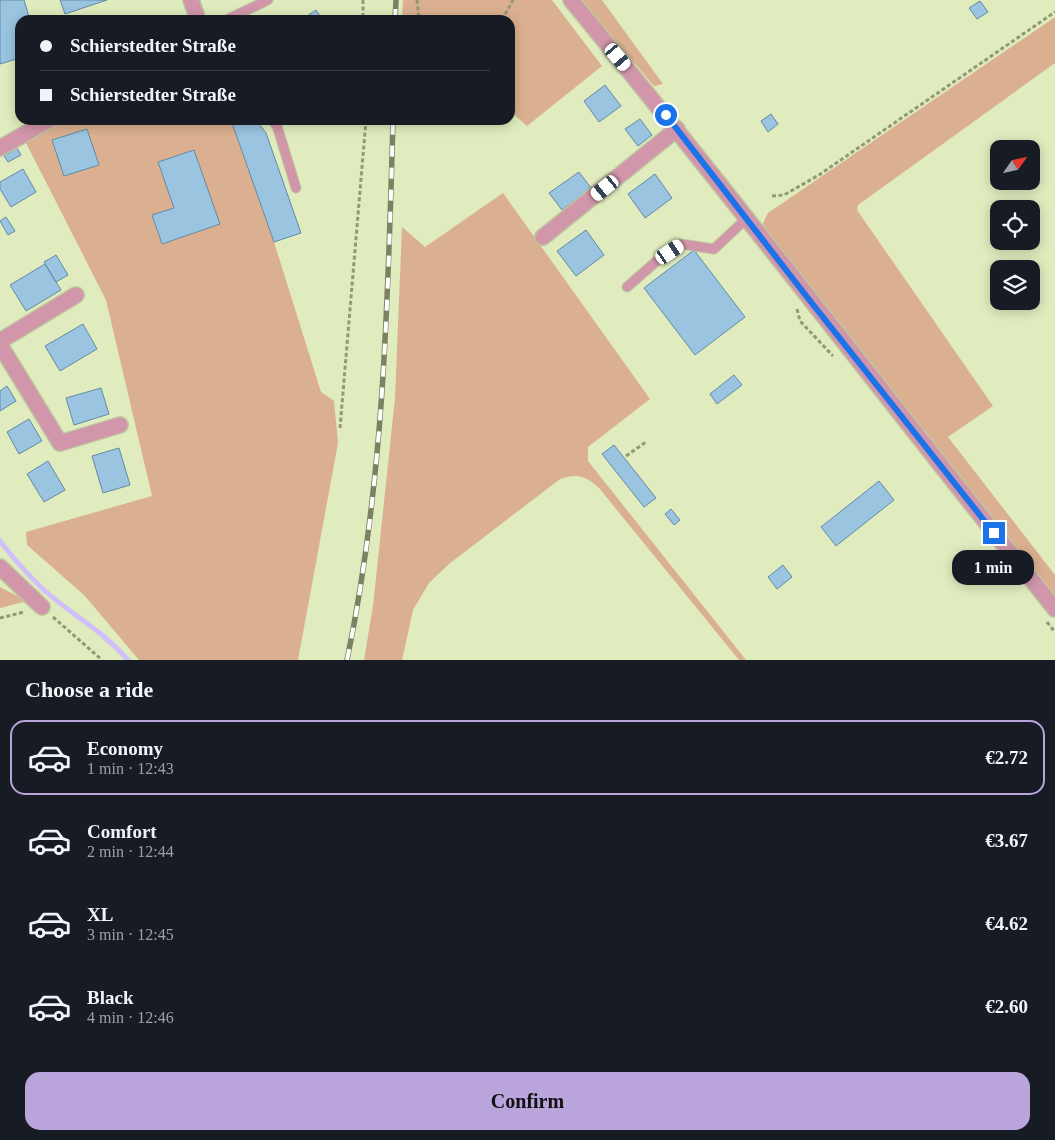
<!DOCTYPE html>
<html lang="en">
<head>
<meta charset="utf-8">
<style>
	body { margin:0; font-family:"Times New Roman",serif; background:#242831; color:#f1f3f6; height:100vh; display:flex; flex-direction:column; font-size:19px; white-space:nowrap }
	* { box-sizing:border-box; margin:0 }
	p { font-size:16px; color:#9ea1a6 }
	.icon { flex:none; width:28px; height:28px; fill:none; stroke:currentColor; stroke-width:2; stroke-linecap:round; stroke-linejoin:round }
	.map { position:relative; height:660px; overflow:hidden }
	.drawer { display:flex; flex-direction:column; background:#171b24; flex:1 }
	.drawer>* { flex:none }
	.hud { position:absolute; left:15px; top:15px; width:500px; height:110px; border-radius:15px; box-shadow:0 2px 12px #0003; display:grid; align-content:center; height:110px; padding:0 25px; background:#171b24 }
	.needle { width:32px; rotate:56deg }
	.controls { position:absolute; left:990px; top:140px; display:grid; gap:10px }
	.controls a { display:grid; place-items:center; width:50px; height:50px; border-radius:10px; background:#171b24; box-shadow:0 2px 12px #0003; font-size:25px }
	.end { position:absolute; width:22px; height:22px; margin:-11px; border:6px solid #1a73e8; background:#fff; box-shadow:0 0 0 2px #fff }
	.from { border-radius:50% }
	.bubble { position:absolute; height:35px; border-radius:15px; background:#171b24; box-shadow:0 2px 12px #0003; font-size:16px; font-weight:800; line-height:35px; text-align:center }
	.car { position:absolute; width:15px; height:30px; margin:-15px -8px; border-radius:6px; box-shadow:0 0 4px 1px #0007; background:linear-gradient(#fff 24%,#345 0 40%,#fff 0 76%,#345 0 86%,#fff 0) }
	.hud b { display:flex; align-items:center; gap:18px; height:48px; font-size:19px }
	.hud b+b { border-top:1px solid #363941 }
	.hud i { width:12px; height:12px; background:#f1f3f6 }
	ul { padding:0; list-style:none }
	li { display:flex; align-items:center; gap:15px; height:75px; margin:0 10px 8px; padding:0 15px; border:2px solid transparent; border-radius:15px }
	li div { flex:1 }
	li b { display:block; font-size:19px }
	li em { font-style:normal; font-weight:800 }
	li.active { border-color:#b9a4dc }
	li>.icon { width:45px; height:45px; stroke-width:1.5 }
	h2 { padding:0 25px; font-size:22px; line-height:60px }
	.primary-button { display:flex; gap:10px; margin-top:auto; padding:10px 25px }
	.primary-button a { flex:1; height:58px; border-radius:15px; background:#b9a4dc; color:#111; font-size:20px; font-weight:800; line-height:58px; text-align:center }
	.map>svg:first-child { display:block }
</style>
</head>
<body>
<div class="map">
<svg width="1055" height="660" viewBox="0 0 1055 660">
	<rect width="100%" height="100%" fill="#e0ebbe"/>
	<path fill="#dbb090" d="M403 0H552L602 66 527 126 510 111V20H402Z
		M581 0H602L663 84 654 86Z
		M1055 17V63L858 205 857 210 993 406 948 437 1055 575V596L765 231 763 223 768 213Z
		M56 120H231L274 242 321 392 334 401 338 443 298 660H139L84 595 27 545 26 532 152 496 106 300 22 135Z
		M503 193 650 399 588 447V461L746 660H739L599 488C586 476 577 473 560 479L449 564 429 583 413 610 402 660H364L373 606 395 398 402 227 425 247Z
		M0 587 27 601 0 608Z"/>
	<g fill="none" stroke-linecap="round" stroke-linejoin="round">
		<path stroke="#d1bffb" stroke-width="5" d="M0 541C13 558 28 575 44 590 73 616 102 630 128 660"/>
	</g>
	<path fill="#9ac4e0" stroke="#628aa5" d="M0 0H24L30 20H20V58L0 64Z
		M60 0H107L65 14Z
		M980 1 988 12 977 19 969 8Z
		M316 10 323 20H301Z
		M605 85 621 106 599 122 584 101Z
		M771 114 778 124 768 132 761 121Z
		M640 119 652 135 638 146 625 129Z
		M231 120H256L266 133 301 233 274 242Z
		M87 129 99 165 64 176 52 140Z
		M17 148 21 155 8 162 4 156Z
		M194 150 220 224 162 244 152 215 174 208 158 162Z
		M23 169 36 192 11 207 0 189V182Z
		M579 172 591 188 562 210 549 193Z
		M655 174 672 198 645 218 628 194Z
		M6 217 15 231 8 235 0 221Z
		M586 230 604 255 576 276 557 251Z
		M694 250 745 317 695 355 644 288Z
		M56 255 68 275 56 282 44 262Z
		M45 264 61 290 26 311 10 285Z
		M83 324 97 349 60 371 45 346Z
		M734 375 742 385 717 404 710 394Z
		M7 386 16 401 0 411V391Z
		M101 388 109 414 74 425 66 398Z
		M29 419 42 441 19 454 7 432Z
		M614 445 656 498 644 507 602 454Z
		M119 448 130 485 103 493 92 456Z
		M48 461 65 490 44 502 27 474Z
		M879 481 894 500 836 546 821 527Z
		M671 509 680 520 674 525 665 514Z
		M783 565 792 577 777 589 768 577Z"/>
	<g fill="none" stroke-linecap="round" stroke-linejoin="round">
		<defs>
			<path id="service" d="M226 20 268 0
				M272 120 277 126 296 188
				M627 287 659 259 681 244 714 249 746 219"/>
			<path id="minor" d="M191 0 196 14 195 20
				M0 148 49 120
				M543 237 677 129
				M0 341 76 295
				M0 345 60 443 120 425
				M0 567 42 607"/>
			<path id="tertiary" d="M571 0C736 200 893 407 1055 609"/>
		</defs>
		<use href="#service" stroke="#bec79f" stroke-width="11"/>
		<use href="#minor" stroke="#bec79f" stroke-width="18"/>
		<use href="#tertiary" stroke="#bec79f" stroke-width="18"/>
		<path stroke="#919977" stroke-width="3" stroke-dasharray="4 2.5" stroke-linecap="butt" d="M363 0V20
			M417 0 419 20
			M502 20 513 0
			M772 196 784 195 819 175 1055 12
			M797 309 800 321 833 356
			M340 428 366 120
			M626 456 646 442
			M53 617 102 660
			M0 618 24 612
			M1047 622 1055 632"/>
		<use href="#service" stroke="#d196a9" stroke-width="9"/>
		<use href="#minor" stroke="#d196a9" stroke-width="15"/>
		<use href="#tertiary" stroke="#d196a9" stroke-width="15"/>
		<defs>
			<path id="rail" d="M395 20 396 0
				M347 660C384 483 388 300 393 120"/>
		</defs>
		<use href="#rail" stroke="#7b8264" stroke-width="5.5"/>
		<use href="#rail" stroke="#fff" stroke-width="4" stroke-dasharray="11" stroke-linecap="butt"/>
	</g>
	<g fill="none" stroke-linecap="round" stroke-linejoin="round">
		<path stroke="#1a73e8" stroke-width="6" d="M666 115 807 297 994 533"/>
	</g>
</svg>
<div class="controls">
<a><svg class="needle" viewBox="-14 -14 28 28"><path d="M0-13l5 13h-10z" fill="#e53935"/><path d="M0 13l5-13h-10z" fill="#9ea1a6"/></svg></a>
<a><svg class="icon" aria-label="locate" viewBox="0 0 24 24"><circle cx="12" cy="12" r="6"/><path d="M12 2v4M12 18v4M2 12h4M18 12h4"/></svg></a>
<a><svg class="icon" aria-label="layers" viewBox="0 0 24 24"><path d="M12 4l9 5-9 5-9-5zM3 14l9 5 9-5"/></svg></a>
</div>
<i class="end from" style="left:666px;top:115px"></i>
<i class="end" style="left:994px;top:533px"></i>
<div class="bubble" style="left:952px;top:550px;width:82px">1 min</div>
<i class="car" style="left:618px;top:57px;rotate:140deg"></i>
<i class="car" style="left:605px;top:188px;rotate:231deg"></i>
<i class="car" style="left:670px;top:252px;rotate:56deg"></i>
<div class="hud">
<b><i class="from"></i>Schierstedter Straße</b>
<b><i></i>Schierstedter Straße</b>
</div>
</div>
<section class="drawer">
<h2>Choose a ride</h2>
<ul>
<li class="active"><svg class="icon" aria-label="car" viewBox="0 0 24 24"><path d="M5 17H2v-5l4-1 3-4h7l3 4 3 1v5h-3M9 17h6M6 11h13"/><circle cx="7" cy="17" r="2"/><circle cx="17" cy="17" r="2"/></svg><div><b>Economy</b><p>1 min · 12:43</p></div><em>€2.72</em></li>
<li><svg class="icon" aria-label="car" viewBox="0 0 24 24"><path d="M5 17H2v-5l4-1 3-4h7l3 4 3 1v5h-3M9 17h6M6 11h13"/><circle cx="7" cy="17" r="2"/><circle cx="17" cy="17" r="2"/></svg><div><b>Comfort</b><p>2 min · 12:44</p></div><em>€3.67</em></li>
<li><svg class="icon" aria-label="car" viewBox="0 0 24 24"><path d="M5 17H2v-5l4-1 3-4h7l3 4 3 1v5h-3M9 17h6M6 11h13"/><circle cx="7" cy="17" r="2"/><circle cx="17" cy="17" r="2"/></svg><div><b>XL</b><p>3 min · 12:45</p></div><em>€4.62</em></li>
<li><svg class="icon" aria-label="car" viewBox="0 0 24 24"><path d="M5 17H2v-5l4-1 3-4h7l3 4 3 1v5h-3M9 17h6M6 11h13"/><circle cx="7" cy="17" r="2"/><circle cx="17" cy="17" r="2"/></svg><div><b>Black</b><p>4 min · 12:46</p></div><em>€2.60</em></li>
</ul>
<div class="primary-button"><a>Confirm</a></div>
</section>
</body>
</html>
